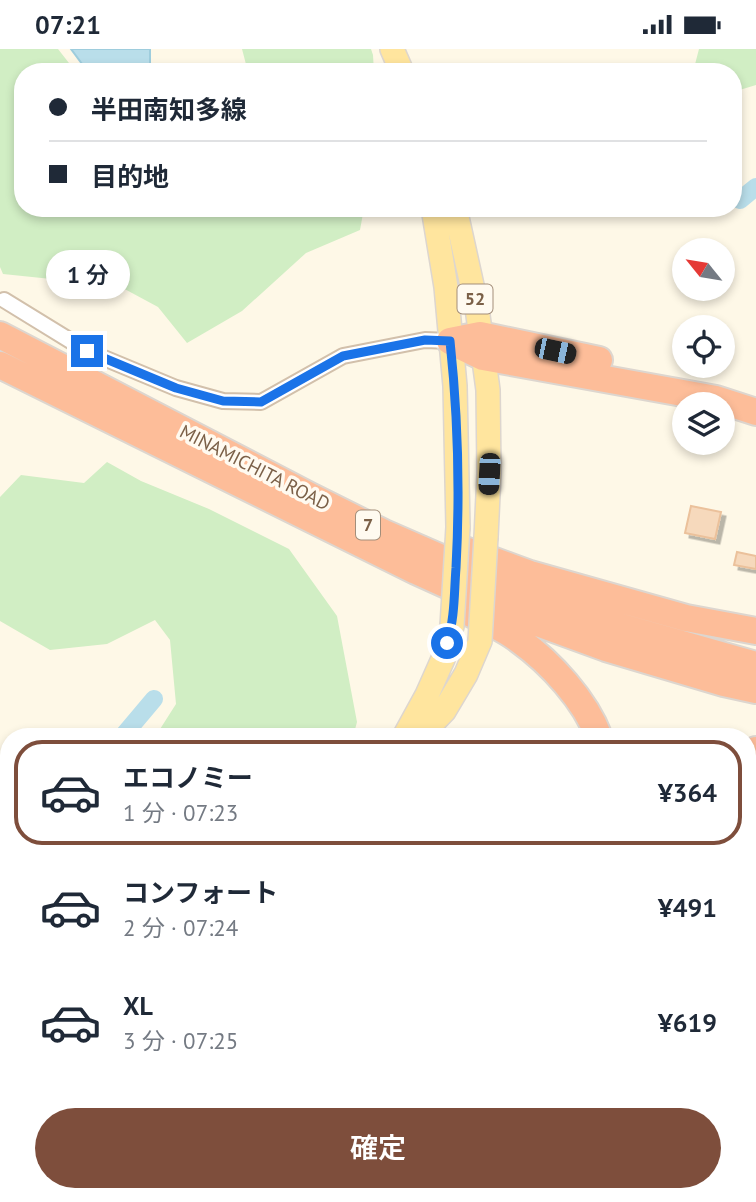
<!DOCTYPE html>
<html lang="ja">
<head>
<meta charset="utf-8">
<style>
	body { margin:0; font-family:"PT Sans","Noto Sans JP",sans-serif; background:#f2f2f3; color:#1f2937; height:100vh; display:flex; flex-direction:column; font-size:26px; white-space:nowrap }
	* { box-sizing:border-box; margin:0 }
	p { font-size:23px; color:#747a83 }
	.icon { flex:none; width:38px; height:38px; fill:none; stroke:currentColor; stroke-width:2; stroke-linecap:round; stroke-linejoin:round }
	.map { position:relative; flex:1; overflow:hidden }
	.drawer { position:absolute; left:0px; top:679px; width:756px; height:474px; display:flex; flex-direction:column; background:#fff; border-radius:28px 28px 0 0; box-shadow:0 4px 10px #0003 }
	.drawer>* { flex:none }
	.top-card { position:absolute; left:14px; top:14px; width:728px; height:154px; border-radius:28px; box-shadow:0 4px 10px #0003; display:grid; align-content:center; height:154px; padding:0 35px; background:#fff }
	.needle { width:46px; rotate:300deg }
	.controls { position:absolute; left:672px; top:189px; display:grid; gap:14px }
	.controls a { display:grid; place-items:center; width:63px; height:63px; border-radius:50%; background:#fff; box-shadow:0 4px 10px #0003; font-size:35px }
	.end { position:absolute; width:32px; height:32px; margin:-16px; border:9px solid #1a73e8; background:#fff; box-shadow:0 0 0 4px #fff }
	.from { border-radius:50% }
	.bubble { position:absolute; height:49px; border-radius:24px; background:#fff; box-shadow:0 4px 10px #0003; font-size:23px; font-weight:600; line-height:49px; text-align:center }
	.car { position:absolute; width:21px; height:42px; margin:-21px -10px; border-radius:9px; box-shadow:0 0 5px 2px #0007; background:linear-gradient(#222 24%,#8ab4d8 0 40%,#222 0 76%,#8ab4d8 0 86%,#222 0) }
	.top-card b { display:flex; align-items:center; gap:24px; height:66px; font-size:26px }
	.top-card b+b { border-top:2px solid #e0e1e3 }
	.top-card i { width:18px; height:18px; background:#1f2937 }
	ul { padding:12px 0 0; list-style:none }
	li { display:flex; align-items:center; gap:21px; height:105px; margin:0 14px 10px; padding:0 21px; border:4px solid transparent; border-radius:28px }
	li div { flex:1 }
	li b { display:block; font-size:26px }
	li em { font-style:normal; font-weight:600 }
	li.active { border-color:#7e4e3c }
	li>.icon { width:63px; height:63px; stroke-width:1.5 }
	.button { display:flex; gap:14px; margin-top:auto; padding:14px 35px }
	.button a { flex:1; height:80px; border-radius:42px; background:#7e4e3c; color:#fff; font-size:28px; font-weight:600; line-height:80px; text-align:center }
	.status { display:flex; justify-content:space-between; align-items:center; height:49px; padding:0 35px; background:#fff; direction:ltr }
	.status svg { height:19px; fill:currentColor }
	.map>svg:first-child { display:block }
</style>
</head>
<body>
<div class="status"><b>07:21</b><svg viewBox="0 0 49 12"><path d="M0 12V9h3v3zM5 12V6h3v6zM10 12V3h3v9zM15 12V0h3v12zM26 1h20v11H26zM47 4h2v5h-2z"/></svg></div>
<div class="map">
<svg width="756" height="1153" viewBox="0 0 756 1153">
	<defs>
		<filter id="shadow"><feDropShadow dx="4.5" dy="4.5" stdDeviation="0" flood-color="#0004"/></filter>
	</defs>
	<rect width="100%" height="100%" fill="#fef8e7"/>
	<path fill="#d1eec4" d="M0 0H58L76 23H23V159H364L360 181 306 204 242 262 187 294 158 258 119 237 3 225 0 218Z
		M242 0H371L373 6 374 23H248Z
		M699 0H756V36L733 43V23H693Z
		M107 413 141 432 209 460 289 500 337 567 357 673 353 688H155L176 655 170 591 155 571 107 595 50 601 0 572V448L21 426 84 434Z"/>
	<path fill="#b9deea" stroke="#9ecddd" stroke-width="2" d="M71 0H150V23H88Z"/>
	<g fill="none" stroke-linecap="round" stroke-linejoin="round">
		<path stroke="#b9deea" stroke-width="18" d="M740 151 756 138
			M122 688 154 650
			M0 830 9 820"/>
	</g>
	<path fill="#f6d9bc" stroke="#ebc19b" stroke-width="2" filter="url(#shadow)" d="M691 457 721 463 715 490 685 484Z
		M737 503 756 507V520L734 516Z"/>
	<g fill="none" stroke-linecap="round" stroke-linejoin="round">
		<defs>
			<path id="minor" d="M4 251 87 302 176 339 223 352 261 353 343 307 425 291 450 292
				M747 942 756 943
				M747 1107 756 1112"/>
			<path id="primary" d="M392 0 402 23
				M433 159 446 238 455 337 458 478
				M455 159 477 259 488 341 489 425 486 488
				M404 688 427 646 443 610 452 577
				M419 688 444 662 466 625 480 592
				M20 1153 24 1144"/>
			<path id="motorway" d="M0 286 310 447 384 484 439 508 529 547 622 578 756 616
				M450 292 483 308 716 350 756 363
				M450 292 480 286 599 311
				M0 316 416 522 502 561 606 599 724 634 756 641
				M462 500 530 525 686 569 756 582
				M466 562C484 571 504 579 519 591 551 614 585 651 599 688
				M747 705 756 701
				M747 884 756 885"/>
		</defs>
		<use href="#minor" stroke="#d2c0ab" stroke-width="18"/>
		<use href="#primary" stroke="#ddd6cf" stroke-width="26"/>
		<use href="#motorway" stroke="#ddd6cf" stroke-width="30"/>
		<use href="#minor" stroke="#fff" stroke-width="14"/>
		<use href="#primary" stroke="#ffe59e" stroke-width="23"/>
		<use href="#motorway" stroke="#fdbd99" stroke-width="26"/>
		<defs>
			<path id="primary-bridge" d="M452 577 458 478
				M480 592 486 488"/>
		</defs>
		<use href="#primary-bridge" stroke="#ddd6cf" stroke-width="26" stroke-linecap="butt"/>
		<use href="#primary-bridge" stroke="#ffe59e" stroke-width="23"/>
	</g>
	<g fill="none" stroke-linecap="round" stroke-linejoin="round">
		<path stroke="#1a73e8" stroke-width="9" d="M87 302 176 339 223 352 261 353 343 307 425 291 450 292C458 367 460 444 456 519 454 544 455 569 447 594"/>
	</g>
	<g text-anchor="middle" stroke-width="7" stroke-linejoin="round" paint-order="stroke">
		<g fill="#fffaf0" stroke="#a38e7a" stroke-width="2">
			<rect x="457.5" y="235.5" width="35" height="29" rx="5"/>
			<rect x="356" y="461.5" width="24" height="29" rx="5"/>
		</g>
		<g font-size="18" font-weight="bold" fill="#7b6048">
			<text x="475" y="256">52</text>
			<text x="368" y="482">7</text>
		</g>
		<g font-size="19" fill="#7b6048" stroke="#fffaf0">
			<text transform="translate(255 418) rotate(27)" y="7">MINAMICHITA ROAD</text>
		</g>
	</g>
</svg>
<div class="controls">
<a><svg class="needle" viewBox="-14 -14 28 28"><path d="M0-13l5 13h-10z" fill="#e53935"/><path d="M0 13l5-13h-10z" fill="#747a83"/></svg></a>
<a><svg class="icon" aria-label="locate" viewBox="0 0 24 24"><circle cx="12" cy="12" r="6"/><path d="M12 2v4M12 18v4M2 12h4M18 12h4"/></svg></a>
<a><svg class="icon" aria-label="layers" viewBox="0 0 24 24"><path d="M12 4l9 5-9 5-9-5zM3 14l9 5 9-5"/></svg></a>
</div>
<i class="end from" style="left:447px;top:594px"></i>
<i class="end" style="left:87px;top:302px"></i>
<div class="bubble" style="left:46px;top:201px;width:84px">1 分</div>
<i class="car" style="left:555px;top:302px;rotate:102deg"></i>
<i class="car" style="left:489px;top:425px;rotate:183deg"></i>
<div class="top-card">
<b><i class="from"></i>半田南知多線</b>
<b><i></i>目的地</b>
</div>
<section class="drawer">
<ul>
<li class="active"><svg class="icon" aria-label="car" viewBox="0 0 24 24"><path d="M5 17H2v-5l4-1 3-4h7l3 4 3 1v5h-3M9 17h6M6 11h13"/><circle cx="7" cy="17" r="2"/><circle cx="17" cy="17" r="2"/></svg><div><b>エコノミー</b><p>1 分 · 07:23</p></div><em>¥364</em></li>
<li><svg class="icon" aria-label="car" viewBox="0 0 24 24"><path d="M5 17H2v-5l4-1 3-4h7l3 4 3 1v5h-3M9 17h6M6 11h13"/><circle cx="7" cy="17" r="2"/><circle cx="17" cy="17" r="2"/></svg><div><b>コンフォート</b><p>2 分 · 07:24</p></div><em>¥491</em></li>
<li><svg class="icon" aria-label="car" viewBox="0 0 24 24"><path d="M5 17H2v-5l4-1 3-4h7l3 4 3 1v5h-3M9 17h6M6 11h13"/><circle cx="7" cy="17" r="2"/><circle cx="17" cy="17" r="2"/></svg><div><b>XL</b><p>3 分 · 07:25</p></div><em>¥619</em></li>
</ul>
<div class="button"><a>確定</a></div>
</section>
</div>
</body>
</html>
